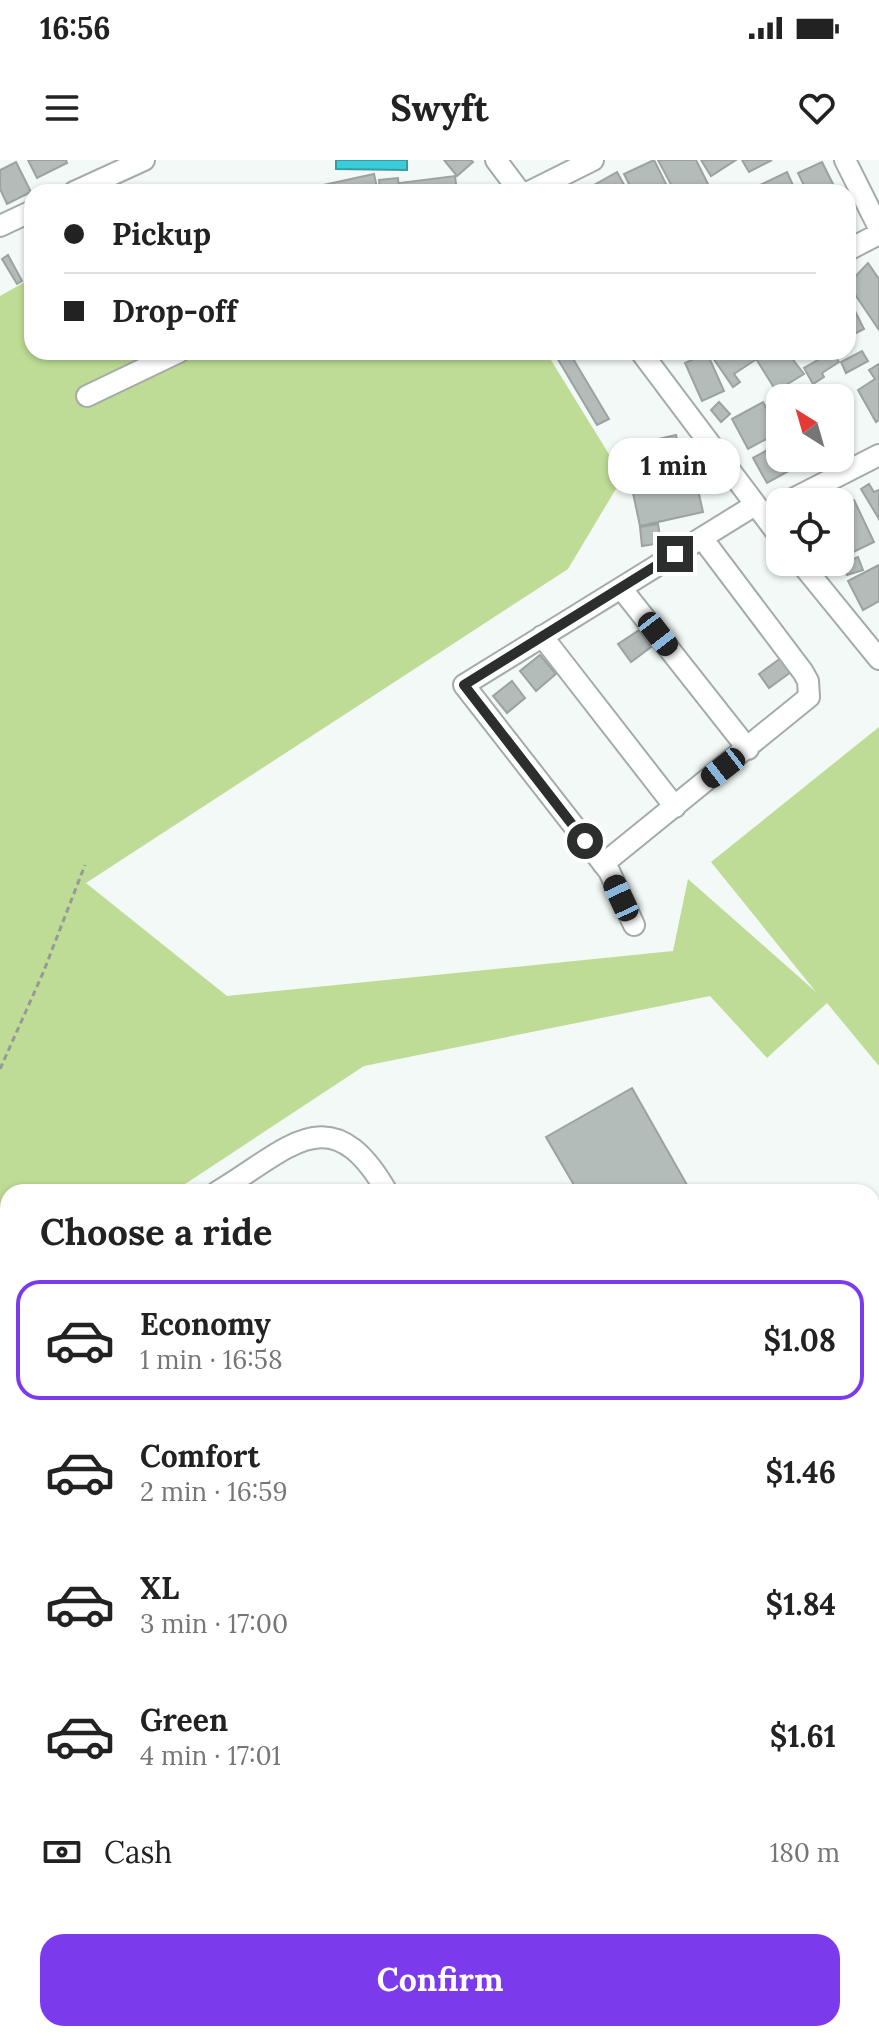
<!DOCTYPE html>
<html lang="en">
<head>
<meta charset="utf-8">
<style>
	body { margin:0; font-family:Lora,serif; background:#f2f2f2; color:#222; height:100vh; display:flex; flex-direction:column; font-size:30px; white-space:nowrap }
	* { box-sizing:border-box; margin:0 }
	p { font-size:26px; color:#767676 }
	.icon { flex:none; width:44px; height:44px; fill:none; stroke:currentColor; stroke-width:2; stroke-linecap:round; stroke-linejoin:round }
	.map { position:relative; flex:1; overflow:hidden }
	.details { position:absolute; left:0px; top:1024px; width:880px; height:858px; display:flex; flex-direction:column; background:#fff; border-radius:24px 24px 0 0; box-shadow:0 2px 6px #0004 }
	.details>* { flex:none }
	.top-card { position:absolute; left:24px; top:24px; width:832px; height:176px; border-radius:24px; box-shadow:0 2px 6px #0004; display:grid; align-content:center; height:176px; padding:0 40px; background:#fff }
	.needle { width:52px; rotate:323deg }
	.buttons { position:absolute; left:766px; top:224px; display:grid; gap:16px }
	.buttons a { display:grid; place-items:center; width:88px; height:88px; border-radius:16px; background:#fff; box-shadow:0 2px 6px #0004; font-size:40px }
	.end { position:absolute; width:36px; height:36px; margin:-18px; border:10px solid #2b2e2c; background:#fff; box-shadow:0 0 0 4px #fff }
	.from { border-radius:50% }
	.bubble { position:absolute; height:56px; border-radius:24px; background:#fff; box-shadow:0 2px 6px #0004; font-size:26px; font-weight:700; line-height:56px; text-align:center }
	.car { position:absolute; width:24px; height:48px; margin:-24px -12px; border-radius:10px; box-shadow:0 0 6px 2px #0007; background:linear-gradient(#222 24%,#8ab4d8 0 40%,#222 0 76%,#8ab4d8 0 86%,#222 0) }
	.top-card b { display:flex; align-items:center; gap:28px; height:76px; font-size:30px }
	.top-card b+b { border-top:2px solid #e0e0e0 }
	.top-card i { width:20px; height:20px; background:#222 }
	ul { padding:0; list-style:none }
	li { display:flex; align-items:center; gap:24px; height:120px; margin:0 16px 12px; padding:0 24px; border:4px solid transparent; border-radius:24px }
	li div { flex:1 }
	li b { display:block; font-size:30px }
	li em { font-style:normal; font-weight:700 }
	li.current { border-color:#7c3aed }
	li>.icon { width:72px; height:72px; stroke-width:1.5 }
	h2 { padding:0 40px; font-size:36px; line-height:96px }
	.pay { display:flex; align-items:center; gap:20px; height:88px; padding:0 40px; font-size:30px }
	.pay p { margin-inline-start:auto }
	.primary-button { display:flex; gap:16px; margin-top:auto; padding:16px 40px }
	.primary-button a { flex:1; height:92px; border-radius:24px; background:#7c3aed; color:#fff; font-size:32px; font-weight:700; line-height:92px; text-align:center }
	.status { display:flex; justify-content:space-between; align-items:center; height:56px; padding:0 40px; background:#fff; direction:ltr }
	.status svg { height:22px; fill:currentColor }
	header { display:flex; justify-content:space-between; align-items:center; height:104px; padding:0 40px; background:#fff; font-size:36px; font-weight:700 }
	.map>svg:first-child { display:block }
</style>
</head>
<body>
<div class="status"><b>16:56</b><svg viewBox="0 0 49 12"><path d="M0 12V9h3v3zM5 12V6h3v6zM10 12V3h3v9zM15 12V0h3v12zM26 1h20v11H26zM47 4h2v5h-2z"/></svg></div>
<header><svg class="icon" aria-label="menu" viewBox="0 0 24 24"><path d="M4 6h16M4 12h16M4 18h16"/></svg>Swyft<svg class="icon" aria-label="heart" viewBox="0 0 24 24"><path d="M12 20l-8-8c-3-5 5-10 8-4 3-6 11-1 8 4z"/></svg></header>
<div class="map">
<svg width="879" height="1881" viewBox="0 0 879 1881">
	<rect width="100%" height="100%" fill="#f2f9f6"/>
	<path fill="#bedc95" d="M32 118V192H546L623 317 568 409 86 723 227 836 673 791 688 719 816 832 711 702 879 567V906L827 843 767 898 710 836 364 906 173 1032H8V1121L0 1123V136Z"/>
	<path fill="#38cdd7" stroke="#349da4" stroke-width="2" d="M336 0H407V10L336 9Z"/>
	<path fill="#b4bcba" stroke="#9ba2a1" stroke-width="2" d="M28 0H66L67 3 37 18Z
		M444 0H471L473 2 457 16Z
		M654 0 670 32H633L624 14Z
		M658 0H696L712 32H675Z
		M701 0H736L711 16Z
		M742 0H772L749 12Z
		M16 2 31 32 7 44 0 29V10Z
		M822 2 835 28 807 32 798 13Z
		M617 12 628 32H588L587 29Z
		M787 12 796 32H746Z
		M374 14 378 32H315L314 27Z
		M455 16 457 32H400L399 23Z
		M398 18 399 32H380L379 20Z
		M8 95 22 121 17 124 2 99Z
		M868 103 879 119V170L848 124Z
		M848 137 864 169 854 174 848 169Z
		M862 191 868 201 846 213 841 202Z
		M562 192H569L609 259 597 265 556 196Z
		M714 192H749L755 200 734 214 740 222 733 227 711 195Z
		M763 192H787L804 214 776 231 755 197Z
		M832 192 839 202 822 213 824 217 813 224 804 208Z
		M707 193 724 231 702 241 685 203Z
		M879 204V260L876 262 858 230 875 219 869 210Z
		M719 242 730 254 721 262 711 250Z
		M763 242 779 272 748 289 732 259Z
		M676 275 684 310 693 308 703 352 640 366 633 333 642 331 632 285Z
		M780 283V298H803L805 302 767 323 753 298Z
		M869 324 874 332 879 330V359L861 329Z
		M854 340 874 382 843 397 840 383 846 380 840 369V347Z
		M658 364 661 383 642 386 640 367Z
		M858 397 863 410 847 415 843 403Z
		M879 405V441L863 450 848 421Z
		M639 470 651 487 631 502 618 484Z
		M540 495 556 514 536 531 520 511Z
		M781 498 791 512 769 528 759 514Z
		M512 521 525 538 507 553 493 536Z
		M632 928 691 1032H578L546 977Z
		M0 1190 8 1195V1414L0 1403Z
		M8 1602V1740L0 1746V1608Z
		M8 1787V1874H13L0 1881V1793Z"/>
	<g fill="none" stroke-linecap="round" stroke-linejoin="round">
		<defs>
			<path id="minor" d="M496 0 520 32
				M845 0 879 68
				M74 32 144 0
				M529 32 593 0
				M0 66 32 51
				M848 90 879 74
				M641 192 780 377
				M87 236 179 192
				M787 342 879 295
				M800 402 879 499
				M621 428 748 589
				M542 476 675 647
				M603 704 809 537 808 521 803 512 702 378
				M634 765 609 711 464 525 755 345
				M217 1032C289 989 331 934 387 1032
				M0 1446 8 1456
				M0 1518 8 1529
				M0 1598 8 1592
				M872 1598 879 1605
				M872 1693 879 1687
				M0 1779 8 1772
				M227 1874 232 1881
				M64 1881 81 1874
				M182 1881 192 1874
				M641 1881 650 1874"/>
		</defs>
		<use href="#minor" stroke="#a5aca8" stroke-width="24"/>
		<path stroke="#959a98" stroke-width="3" stroke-dasharray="6 4" stroke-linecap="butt" d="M0 909 43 813 85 705
			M0 1125 8 1123"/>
		<use href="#minor" stroke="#fff" stroke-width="20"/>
	</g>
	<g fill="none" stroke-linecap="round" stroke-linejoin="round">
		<path stroke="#2b2e2c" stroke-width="10" d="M585 681 464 525 675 394"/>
	</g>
</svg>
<div class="buttons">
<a><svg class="needle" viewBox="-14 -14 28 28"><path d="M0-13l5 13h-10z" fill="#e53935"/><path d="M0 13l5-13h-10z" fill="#767676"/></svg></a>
<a><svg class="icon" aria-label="locate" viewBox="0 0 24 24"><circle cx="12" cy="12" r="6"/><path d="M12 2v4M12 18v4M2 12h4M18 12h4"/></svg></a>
</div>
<i class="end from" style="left:585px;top:681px"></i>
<i class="end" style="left:675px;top:394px"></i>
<div class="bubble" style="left:608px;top:278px;width:132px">1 min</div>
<i class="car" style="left:658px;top:474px;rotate:142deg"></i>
<i class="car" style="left:723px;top:608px;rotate:232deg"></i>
<i class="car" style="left:621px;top:738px;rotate:335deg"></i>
<div class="top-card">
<b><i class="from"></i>Pickup</b>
<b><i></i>Drop-off</b>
</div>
<section class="details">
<h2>Choose a ride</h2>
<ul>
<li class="current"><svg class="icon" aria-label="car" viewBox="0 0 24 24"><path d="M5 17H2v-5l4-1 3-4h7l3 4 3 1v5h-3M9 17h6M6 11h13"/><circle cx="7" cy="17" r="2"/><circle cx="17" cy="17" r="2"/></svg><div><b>Economy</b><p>1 min · 16:58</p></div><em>$1.08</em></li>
<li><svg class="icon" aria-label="car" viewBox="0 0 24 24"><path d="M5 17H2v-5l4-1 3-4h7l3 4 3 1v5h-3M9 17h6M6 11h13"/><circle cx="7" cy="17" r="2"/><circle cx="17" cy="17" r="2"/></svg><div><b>Comfort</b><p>2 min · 16:59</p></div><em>$1.46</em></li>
<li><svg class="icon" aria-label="car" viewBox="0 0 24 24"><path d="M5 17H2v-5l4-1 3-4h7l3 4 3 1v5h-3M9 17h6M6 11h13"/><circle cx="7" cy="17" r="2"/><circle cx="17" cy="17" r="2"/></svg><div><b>XL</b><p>3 min · 17:00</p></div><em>$1.84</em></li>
<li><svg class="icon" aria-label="car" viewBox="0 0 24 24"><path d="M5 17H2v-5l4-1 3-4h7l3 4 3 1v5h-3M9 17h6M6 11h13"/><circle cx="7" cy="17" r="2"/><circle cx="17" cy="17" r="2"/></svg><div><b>Green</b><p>4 min · 17:01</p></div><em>$1.61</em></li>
</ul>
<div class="pay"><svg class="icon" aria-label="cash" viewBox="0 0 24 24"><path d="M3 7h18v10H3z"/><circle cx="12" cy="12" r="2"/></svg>Cash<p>180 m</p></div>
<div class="primary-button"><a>Confirm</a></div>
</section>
</div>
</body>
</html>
